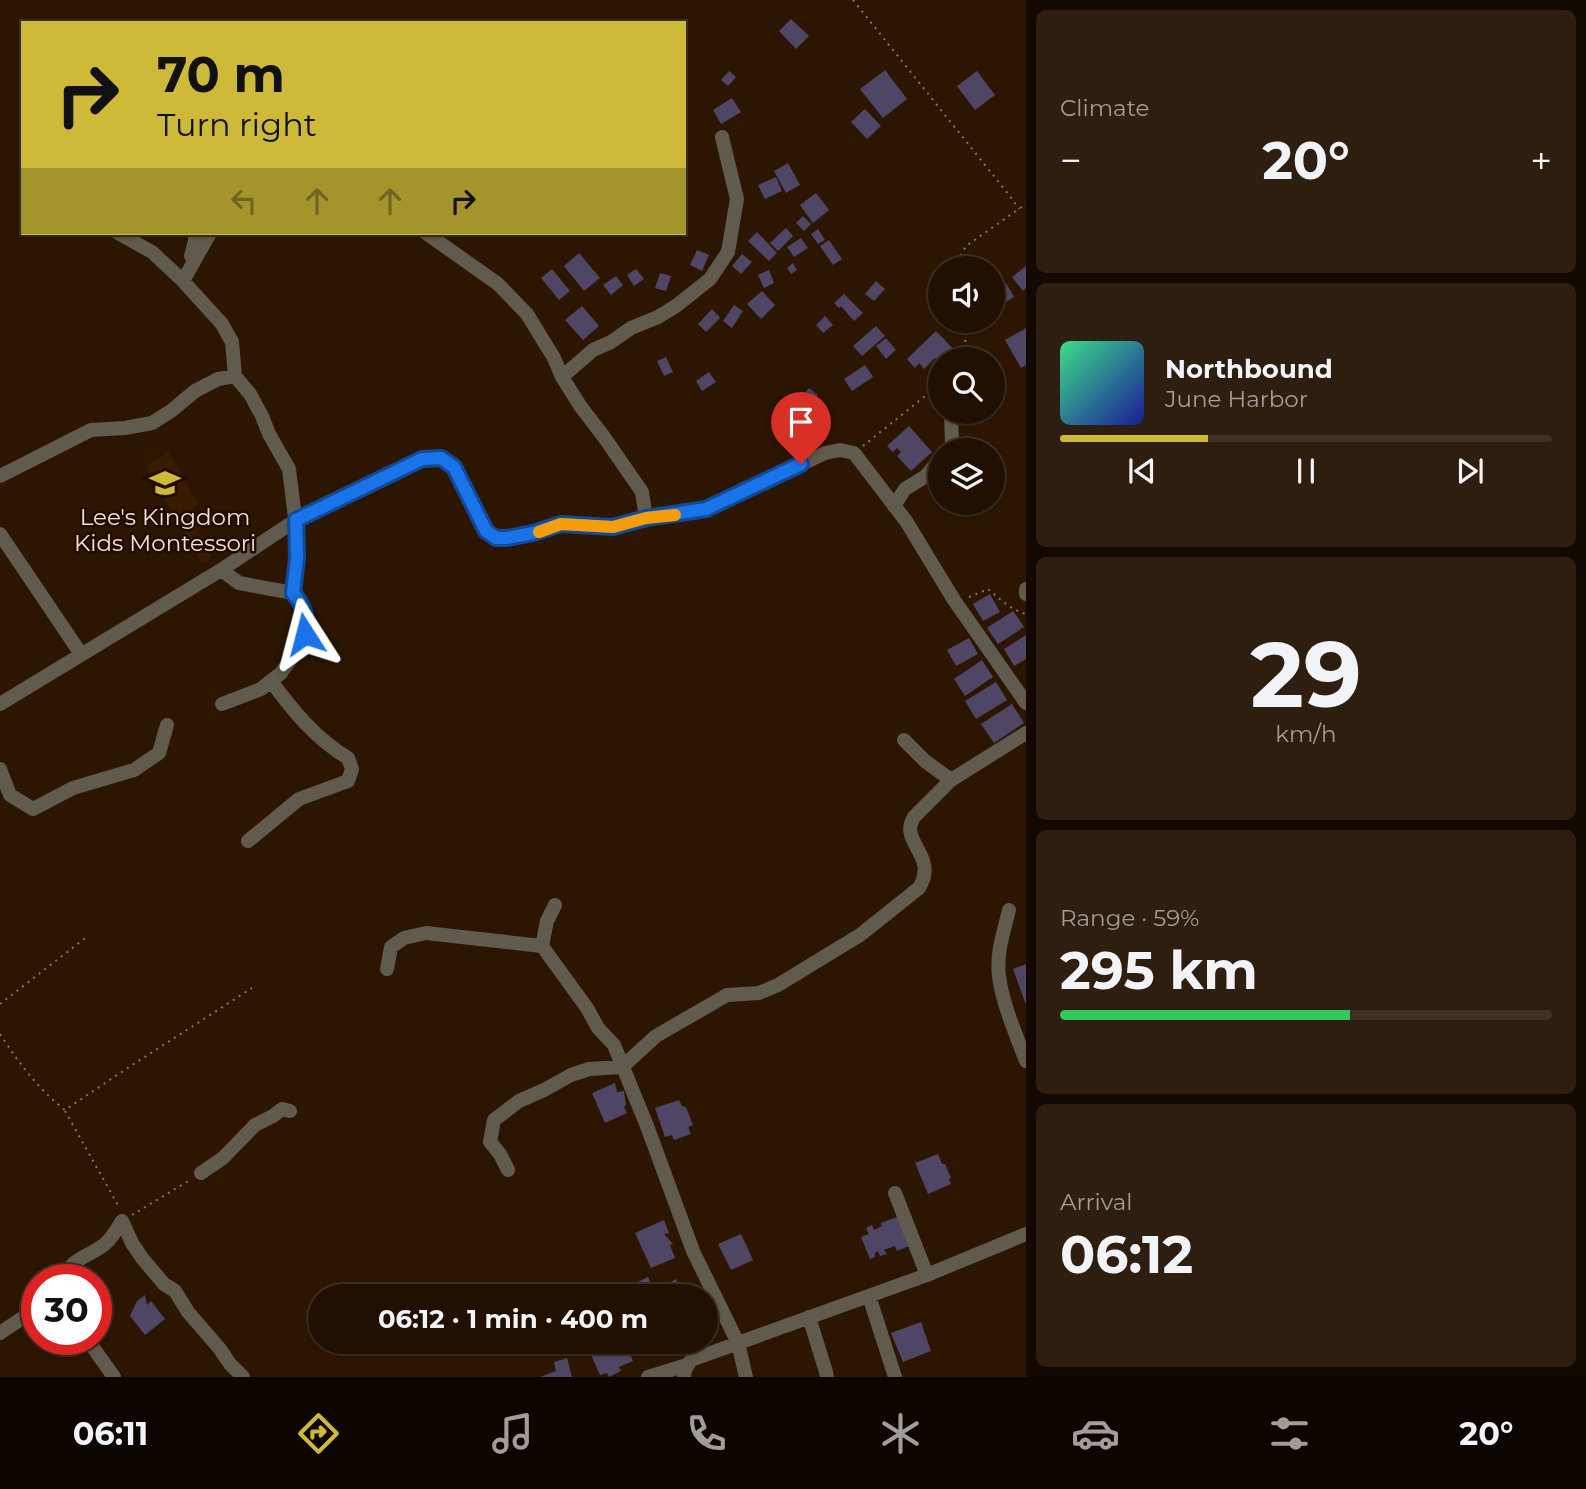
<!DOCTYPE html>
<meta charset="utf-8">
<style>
body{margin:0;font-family:Montserrat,sans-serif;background:#2d1e10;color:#f1f3f6;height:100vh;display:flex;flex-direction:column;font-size:26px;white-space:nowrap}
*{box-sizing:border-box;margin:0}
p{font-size:23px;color:#a29d99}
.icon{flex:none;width:38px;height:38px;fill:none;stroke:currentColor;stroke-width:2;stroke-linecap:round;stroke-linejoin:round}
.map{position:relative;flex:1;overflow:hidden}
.side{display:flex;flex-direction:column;gap:10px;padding:10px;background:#120901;width:560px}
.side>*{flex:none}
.banner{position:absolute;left:21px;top:21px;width:665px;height:214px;border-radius:0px;box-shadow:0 2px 5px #0004,0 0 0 2px #3e3023;background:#ceb938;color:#111;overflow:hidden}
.tools{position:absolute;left:928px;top:256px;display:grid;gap:14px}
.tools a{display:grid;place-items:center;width:77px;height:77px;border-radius:50%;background:#211001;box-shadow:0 2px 5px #0004,0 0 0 2px #3e3023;font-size:35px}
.speed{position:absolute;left:21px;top:1264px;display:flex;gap:14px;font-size:35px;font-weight:700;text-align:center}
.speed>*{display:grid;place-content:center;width:91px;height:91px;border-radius:50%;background:#211001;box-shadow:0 2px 5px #0004,0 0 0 2px #3e3023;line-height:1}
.speed .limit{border:10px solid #d22;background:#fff;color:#111}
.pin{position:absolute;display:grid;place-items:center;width:60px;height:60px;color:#fff;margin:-72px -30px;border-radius:50% 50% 50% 0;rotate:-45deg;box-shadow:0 0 7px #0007}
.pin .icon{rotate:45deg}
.me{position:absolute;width:77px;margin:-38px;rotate:351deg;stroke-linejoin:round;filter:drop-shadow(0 0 5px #0008)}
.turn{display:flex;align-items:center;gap:24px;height:147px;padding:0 21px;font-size:32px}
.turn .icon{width:91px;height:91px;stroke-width:2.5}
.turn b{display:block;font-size:49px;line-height:60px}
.lanes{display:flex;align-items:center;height:66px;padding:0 21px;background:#0003;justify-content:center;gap:35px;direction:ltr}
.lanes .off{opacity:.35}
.big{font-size:52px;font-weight:700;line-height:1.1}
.side .widget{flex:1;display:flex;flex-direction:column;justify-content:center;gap:10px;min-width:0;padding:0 24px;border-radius:10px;background:#2d1e10}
.side .dial{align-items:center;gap:0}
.dial b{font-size:91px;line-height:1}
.song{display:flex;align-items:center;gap:21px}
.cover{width:84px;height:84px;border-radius:10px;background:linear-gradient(135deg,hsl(150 70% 55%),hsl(240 70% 35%))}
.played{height:7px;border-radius:4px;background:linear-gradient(90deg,#ceb938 30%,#3e3023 30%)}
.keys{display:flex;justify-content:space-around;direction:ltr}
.heat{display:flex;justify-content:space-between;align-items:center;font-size:38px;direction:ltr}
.charge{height:10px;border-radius:5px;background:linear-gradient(90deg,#34c759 59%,#3e3023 0)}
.trip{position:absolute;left:308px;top:1284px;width:410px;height:70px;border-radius:35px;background:#211001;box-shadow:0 2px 5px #0004,0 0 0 2px #3e3023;font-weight:700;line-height:70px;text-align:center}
.dock{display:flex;height:112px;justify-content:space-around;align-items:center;background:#0d0600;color:#a29d99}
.dock .icon{width:49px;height:49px}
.dock .current{color:#ceb938}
.dock b{font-size:32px;color:#f1f3f6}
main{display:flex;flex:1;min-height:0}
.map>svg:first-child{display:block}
.built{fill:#381c00}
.building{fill:#4f4665}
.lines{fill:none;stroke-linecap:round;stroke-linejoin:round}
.path{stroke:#877462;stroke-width:2;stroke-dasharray:2 5;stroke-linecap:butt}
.minor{stroke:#605b4e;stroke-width:14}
.route-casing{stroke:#114b97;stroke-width:18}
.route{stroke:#1a73e8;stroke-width:12}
.slow{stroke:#f59e0b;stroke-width:12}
.labels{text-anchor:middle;stroke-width:5;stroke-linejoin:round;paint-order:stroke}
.poi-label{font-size:23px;fill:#f1e1d4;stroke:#220c00}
</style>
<main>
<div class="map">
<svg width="1026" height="1377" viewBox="0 0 1026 1377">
<rect width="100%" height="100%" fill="#2c1601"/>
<path class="built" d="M168,451L198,503L190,512L212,557L202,564L146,466Z"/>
<path class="building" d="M791,19L809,36L796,49L779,31Z
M885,70L907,99L883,118L860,89Z
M729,71L736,77L728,86L721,80Z
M977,71L995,95L975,110L957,86Z
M732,98L741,112L721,124L713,110Z
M865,109L881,126L867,139L851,122Z
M788,163L800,185L786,193L774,171Z
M776,177L782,191L765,199L758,185Z
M816,193L829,210L813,223L800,205Z
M803,216L811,224L804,231L796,223Z
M786,228L793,236L778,251L770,243Z
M818,229L825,240L818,244L811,234Z
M757,232L777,253L769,261L748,241Z
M801,238L808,248L794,257L787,247Z
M829,240L842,259L833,265L820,246Z
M697,250L709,255L702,271L690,265Z
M579,253L600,278L584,291L564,266Z
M742,254L752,262L741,274L732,266Z
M793,263L797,270L791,274L787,268Z
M1026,266V288L1023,291L1012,277Z
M552,269L570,291L559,300L541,278Z
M636,269L644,279L634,286L627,275Z
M769,270L774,283L764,288L758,275Z
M660,273L671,276L666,291L655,288Z
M616,276L623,285L611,295L603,285Z
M876,281L885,289L874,301L865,294Z
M1006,283L1014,297L1001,305L993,291Z
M762,291L775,305L761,319L747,304Z
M844,294L863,313L854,321L841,306L839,308L834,303Z
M734,305L743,311L732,328L723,321Z
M582,306L599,326L583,340L565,320Z
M712,309L720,318L706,332L698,324Z
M825,316L833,325L823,333L816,325Z
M876,326L885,336L862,356L853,346Z
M1026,328V365L1021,368L1005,340Z
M936,331L956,352L948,359H944L942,356L937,360L935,358L924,369L919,363L915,368L907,359Z
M886,338L896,350L886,359L876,346Z
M666,357L673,372L664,376L657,361Z
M865,365L873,377L852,391L844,379Z
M709,372L716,382L702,391L696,381Z
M809,388L818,395L798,419L789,412Z
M909,426L932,452L911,471L897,456L901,452L897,448L893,452L887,446Z
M990,594L1000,612L983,621L973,604Z
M1013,611L1024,627L998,644L987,628Z
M1026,635V659L1014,666L1004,649Z
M969,638L978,654L956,666L947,650Z
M982,660L993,677L965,696L954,679Z
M996,682L1007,700L976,719L965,701Z
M1012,704L1024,723L994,743L981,724Z
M1026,964V1005L1013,969Z
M615,1083L617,1092L624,1091L626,1105L624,1107L627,1113L605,1123L592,1093Z
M679,1100L682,1106L686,1107L693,1125L688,1127L691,1134L674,1140L672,1135L665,1137L655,1108Z
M938,1154L942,1164H945L951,1178L949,1179L951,1184L928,1194L915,1163Z
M902,1215L914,1244L897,1251L895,1246L884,1250L887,1254L880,1256L878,1251L875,1253V1257L870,1259L861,1237L869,1234L866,1228L872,1225L874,1230L882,1226L881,1223Z
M664,1220L669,1233L664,1234L673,1244L670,1245L675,1258L651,1268L635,1233Z
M741,1234L753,1260L731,1270L718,1244Z
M648,1277L657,1297H617L615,1293Z
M676,1279L685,1294L681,1297H662L658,1289Z
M145,1295L147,1305L151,1301L165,1319L145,1335L130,1316L137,1301Z
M921,1322L931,1351L903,1362L891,1333Z
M610,1342H625L633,1361L619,1367L621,1371L609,1377L607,1373L600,1375L591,1355L597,1350L598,1353L603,1352L600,1346Z
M635,1342H658L650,1347L646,1344L638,1347Z
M567,1358L572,1377H540L556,1371L554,1362Z"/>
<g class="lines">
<path class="path" d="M853,0L1009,195L1019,209
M954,268L966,246L1026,204
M959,320C966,330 968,349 961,359
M863,446L940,384
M969,597L988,589C1000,599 1011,610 1026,614
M0,1004L88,936
M0,1034C19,1063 37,1088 65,1110L123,1071L252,988
M65,1111L119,1207
M132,1215L190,1180"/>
<path class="minor" d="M118,233L152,252L183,281L222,324L232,342L235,376
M426,233L498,284L527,314L554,358L562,377L581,407L604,437L642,492L646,518
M191,256L195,241V233
M183,281L210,233
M562,377L593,350L611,342L631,328L658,317L676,306L710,279L728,252L737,199L722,137
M948,450L952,444L951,411
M0,476L91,430L125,428L152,423L171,411L195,391L218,379L235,376L250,394L262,416L269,434L289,469L297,534V558L293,593
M894,506L905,489L926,476L940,459
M0,534L81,654
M221,570L239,583L293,593L302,604L307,619L305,634L297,650L281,673L261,689L222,704
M1026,589V594
M0,704L221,570L296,520L422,459L441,458L454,467L486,531L496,538H507L533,533L561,524L613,527L646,518L682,514L706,509L825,453L840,450L854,453L906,521L954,600L1026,703
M904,740L925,761L951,780
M0,769L10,795L33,809L73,788L134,770L159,753L167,725
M248,841L299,799L348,781L352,769L348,758C316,739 293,711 271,681
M555,905L547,921L542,946L587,1008L598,1028L614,1045L647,1126L693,1251L738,1343L746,1377
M1009,910C1004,931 996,953 999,976C1002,1002 1016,1035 1026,1061
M387,969L391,947L404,938L426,933L542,946
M508,1170L500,1154L490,1142L494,1120L519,1101L544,1090L571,1075L589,1069L622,1067L656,1036L727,995L759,993L778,985L860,935L919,888C939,855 898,842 914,817L951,780L1026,733
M201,1173L223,1158L255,1125L273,1116L282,1109L290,1111
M122,1221L132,1243L142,1258L164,1284L175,1291L188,1312L220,1349L230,1364L243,1377
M927,1275L1026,1234
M62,1279C73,1257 87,1258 105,1244C112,1238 117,1229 122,1221
M869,1296L895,1377
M809,1317L826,1372L827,1377
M0,1333L30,1313L37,1306
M87,1339L114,1377
M648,1377L687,1365
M684,1377L685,1370L691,1360L927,1275L895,1193"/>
</g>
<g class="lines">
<g class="route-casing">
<path id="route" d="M305,634C307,615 305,607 293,593L297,558L296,520L422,459L441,458L454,467L486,531L496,538H507L533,533L561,524L613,527L646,518L706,509L801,464"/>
</g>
<use href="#route" class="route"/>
<path class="slow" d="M539,532L561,524L613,527L646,518L675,515"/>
</g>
<defs>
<g id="school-bare" transform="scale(2.415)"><path d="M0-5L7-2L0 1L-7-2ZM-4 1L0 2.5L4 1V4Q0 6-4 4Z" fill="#ceb938" stroke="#220c00" stroke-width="2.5" paint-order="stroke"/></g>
</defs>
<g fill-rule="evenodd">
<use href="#school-bare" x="165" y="483"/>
</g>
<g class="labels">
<g class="poi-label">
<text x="165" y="525">Lee's Kingdom<tspan x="165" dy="26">Kids Montessori</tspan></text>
</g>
</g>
</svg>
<div class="tools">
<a><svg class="icon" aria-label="sound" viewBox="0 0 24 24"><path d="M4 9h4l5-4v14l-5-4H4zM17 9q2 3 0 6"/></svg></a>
<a><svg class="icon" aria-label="search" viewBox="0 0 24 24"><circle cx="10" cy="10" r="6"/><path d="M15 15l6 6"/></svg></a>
<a><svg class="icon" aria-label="layers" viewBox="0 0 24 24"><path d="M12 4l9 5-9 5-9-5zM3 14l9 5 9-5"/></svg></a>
</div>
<div class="speed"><div class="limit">30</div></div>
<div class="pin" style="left:801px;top:464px;background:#d93025"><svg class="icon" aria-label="arrive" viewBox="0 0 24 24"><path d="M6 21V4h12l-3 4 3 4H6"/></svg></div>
<svg class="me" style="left:305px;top:634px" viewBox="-20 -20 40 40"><path d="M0-17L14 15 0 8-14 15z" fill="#1a73e8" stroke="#fff" stroke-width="4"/></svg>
<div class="trip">06:12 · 1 min · 400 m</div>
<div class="banner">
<div class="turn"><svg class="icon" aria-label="right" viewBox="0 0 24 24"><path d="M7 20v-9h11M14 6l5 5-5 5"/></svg><div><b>70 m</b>Turn right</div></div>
<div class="lanes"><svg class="icon off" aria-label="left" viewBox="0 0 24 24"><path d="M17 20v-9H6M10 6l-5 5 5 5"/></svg><svg class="icon off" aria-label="ahead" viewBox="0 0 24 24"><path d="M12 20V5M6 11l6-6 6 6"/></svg><svg class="icon off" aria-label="ahead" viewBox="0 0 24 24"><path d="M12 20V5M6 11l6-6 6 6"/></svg><svg class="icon" aria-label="right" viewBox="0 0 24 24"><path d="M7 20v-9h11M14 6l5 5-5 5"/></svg></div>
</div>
</div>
<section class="side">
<div class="widget"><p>Climate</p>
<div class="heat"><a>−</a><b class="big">20°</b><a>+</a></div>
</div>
<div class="widget">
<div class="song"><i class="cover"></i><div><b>Northbound</b><p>June Harbor</p></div></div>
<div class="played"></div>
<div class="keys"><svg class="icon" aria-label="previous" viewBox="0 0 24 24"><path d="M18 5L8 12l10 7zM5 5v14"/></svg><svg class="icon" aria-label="pause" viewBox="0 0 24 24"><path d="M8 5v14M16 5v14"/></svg><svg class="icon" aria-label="next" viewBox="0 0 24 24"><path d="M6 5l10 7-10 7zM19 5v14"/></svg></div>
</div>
<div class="widget dial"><b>29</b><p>km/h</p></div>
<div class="widget"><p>Range · 59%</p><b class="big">295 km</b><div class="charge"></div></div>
<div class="widget"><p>Arrival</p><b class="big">06:12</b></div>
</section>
</main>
<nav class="dock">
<b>06:11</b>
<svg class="icon current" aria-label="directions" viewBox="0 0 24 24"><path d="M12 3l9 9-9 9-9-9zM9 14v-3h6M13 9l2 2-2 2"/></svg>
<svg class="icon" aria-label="music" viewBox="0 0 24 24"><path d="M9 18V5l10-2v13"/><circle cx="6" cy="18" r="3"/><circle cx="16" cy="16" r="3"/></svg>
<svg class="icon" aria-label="phone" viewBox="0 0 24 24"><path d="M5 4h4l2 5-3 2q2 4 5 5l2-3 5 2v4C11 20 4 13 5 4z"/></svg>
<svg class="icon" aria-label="climate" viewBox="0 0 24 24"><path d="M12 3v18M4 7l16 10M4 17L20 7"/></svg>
<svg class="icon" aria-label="car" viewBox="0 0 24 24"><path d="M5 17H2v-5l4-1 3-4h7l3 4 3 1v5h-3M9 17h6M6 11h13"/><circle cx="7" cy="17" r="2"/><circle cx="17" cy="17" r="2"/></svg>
<svg class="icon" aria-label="filters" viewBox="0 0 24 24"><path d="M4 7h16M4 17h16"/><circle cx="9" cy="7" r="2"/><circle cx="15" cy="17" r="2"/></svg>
<b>20°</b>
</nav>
